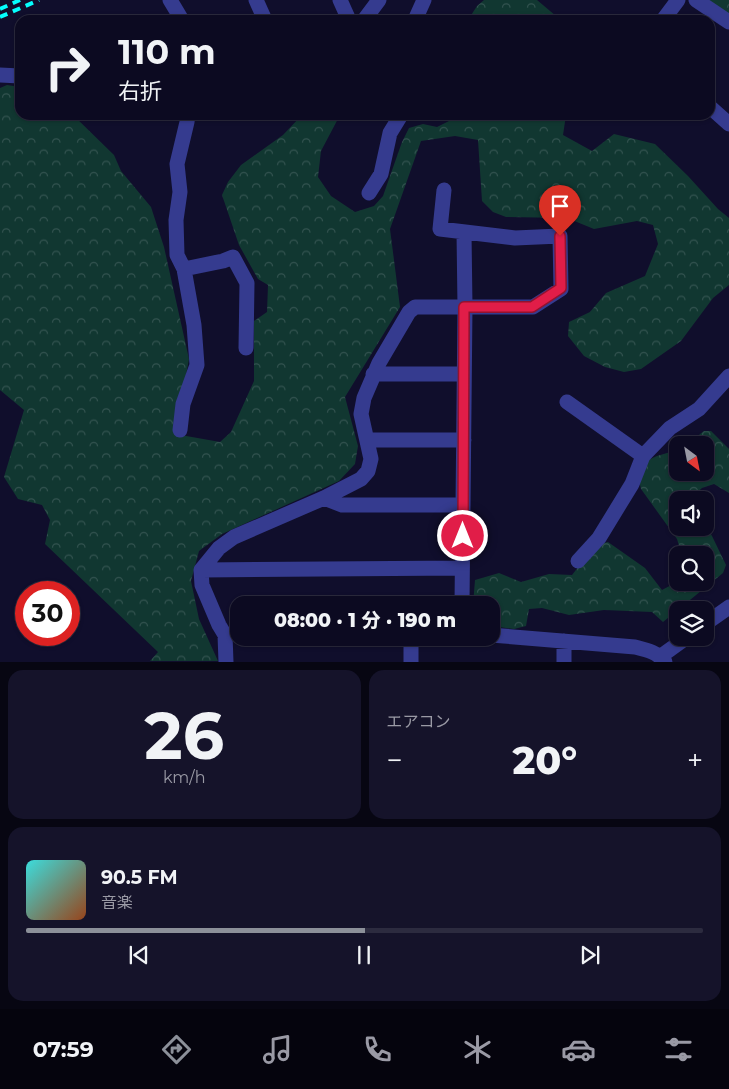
<!DOCTYPE html>
<html lang="ja">
<meta charset="utf-8">
<style>
body{margin:0;font-family:Montserrat,"Noto Sans JP",sans-serif;background:#15132a;color:#f1f3f6;height:100vh;display:flex;flex-direction:column;font-size:19px;white-space:nowrap}
*{box-sizing:border-box;margin:0}
p{font-size:16px;color:#9a9aa5}
.icon{flex:none;width:28px;height:28px;fill:none;stroke:currentColor;stroke-width:2;stroke-linecap:round;stroke-linejoin:round}
.map{position:relative;height:662px;overflow:hidden}
.sheet{display:flex;flex-direction:column;gap:8px;padding:8px;background:#070612;flex:1}
.sheet>*{flex:none}
.guide{position:absolute;left:15px;top:15px;width:700px;height:105px;border-radius:15px;box-shadow:0 1px 4px #0004,0 0 0 1px #2c2b3f;background:#0c0a21;color:#f1f3f6;overflow:hidden}
.needle{width:32px;rotate:148deg}
.controls{position:absolute;left:669px;top:436px;display:grid;gap:10px}
.controls a{display:grid;place-items:center;width:45px;height:45px;border-radius:10px;background:#0c0a21;box-shadow:0 1px 4px #0004,0 0 0 1px #2c2b3f;font-size:25px}
.speed{position:absolute;left:15px;top:581px;display:flex;gap:10px;font-size:25px;font-weight:700;text-align:center}
.speed>*{display:grid;place-content:center;width:65px;height:65px;border-radius:50%;background:#0c0a21;box-shadow:0 1px 4px #0004,0 0 0 1px #2c2b3f;line-height:1}
.speed .limit{border:8px solid #d22;background:#fff;color:#111}
.pin{position:absolute;display:grid;place-items:center;width:42px;height:42px;color:#fff;margin:-51px -21px;border-radius:50% 50% 50% 0;rotate:-45deg;box-shadow:0 0 5px #0007}
.pin .icon{rotate:45deg}
.me{position:absolute;width:55px;margin:-28px;rotate:0deg;stroke-linejoin:round;filter:drop-shadow(0 0 4px #0008)}
.turn{display:flex;align-items:center;gap:18px;height:105px;padding:0 20px;font-size:22px}
.turn .icon{width:65px;height:65px;stroke-width:2.5}
.turn b{display:block;font-size:35px;line-height:42px}
.big{font-size:38px;font-weight:800;line-height:1.1}
.sheet .widget{flex:1;display:flex;flex-direction:column;justify-content:center;gap:8px;min-width:0;padding:0 18px;border-radius:15px;background:#15132a}
.sheet .dial{align-items:center;gap:0}
.dial b{font-size:65px;line-height:1}
.song{display:flex;align-items:center;gap:15px}
.cover{width:60px;height:60px;border-radius:8px;background:linear-gradient(135deg,hsl(180 70% 55%),hsl(20 70% 35%))}
.played{height:5px;border-radius:2px;background:linear-gradient(90deg,#8c9099 50%,#2c2b3f 50%)}
.keys{display:flex;justify-content:space-around;direction:ltr}
.heat{display:flex;justify-content:space-between;align-items:center;font-size:28px;direction:ltr}
.sheet .tiles{flex:1;display:grid;gap:8px;grid-template-columns:1fr 1fr}
.widget:last-child{grid-column:span 2}
.trip{position:absolute;left:230px;top:596px;width:270px;height:50px;border-radius:15px;background:#0c0a21;box-shadow:0 1px 4px #0004,0 0 0 1px #2c2b3f;font-weight:800;line-height:50px;text-align:center}
.tabs{display:flex;height:80px;justify-content:space-around;align-items:center;background:#05040d;color:#9a9aa5}
.tabs .icon{width:35px;height:35px}
.tabs .selected{color:#8c9099}
.tabs b{font-size:22px;color:#f1f3f6}
.map>svg:first-child{display:block}
.forest{fill:url(#forest-crowns)}
.lines{fill:none;stroke-linecap:round;stroke-linejoin:round}
.minor{stroke:#353b8f;stroke-width:15}
.rail{stroke:#05fffe;stroke-width:4;stroke-dasharray:8 6;stroke-linecap:butt}
.route-casing{stroke:#92132f;stroke-width:12}
.route{stroke:#e11d48;stroke-width:9}
</style>
<div class="map">
<svg width="729" height="662" viewBox="0 0 729 662">
<defs>
<pattern id="forest-crowns" width="20" height="18" patternUnits="userSpaceOnUse" patternTransform="scale(1.25)"><rect width="20" height="18" fill="#113731"/><path d="M2 6a3 3 0 1 1 6 0M12 15a3 3 0 1 1 6 0" fill="none" stroke="#335350"/></pattern>
</defs>
<rect width="100%" height="100%" fill="#100e2c"/>
<path class="forest" d="M484,0H537L556,16L557,20H468L477,6Z
M701,0H729V14Z
M7,85L20,87V115H73L114,155L121,171L151,207L164,247L189,359L175,434L220,442L231,432L254,381V321L267,312L268,285L258,279L239,245L222,195L228,182L241,165L283,135L302,115H340L321,151L318,177L331,196L355,212L374,206L383,196L402,142L409,128L423,124L437,127L451,120L453,115H566L563,135L592,151L614,134L655,144L688,176L718,209L729,218V285L713,298L681,341L641,369L624,372L605,367L584,356L568,336L569,322L590,312L606,293L645,276L658,244L653,225L637,221L594,229L567,218L506,217L493,212L482,201L478,140L455,136L421,141L390,229L400,307L345,397L358,446L355,464L339,481L222,534L199,551L191,581L199,619L218,661H150L158,652L45,544L50,520L42,505L18,499L4,477L24,410L0,390V88Z
M704,431H711L729,449V493L714,484L702,488L693,496V500H678V528H705V524L712,536L726,565L723,573L663,622L652,612L604,610L569,615L542,608L529,609L526,626L514,629L491,626V605H473L475,580L499,573L521,582L549,574L572,575C582,563 592,545 608,542L645,568L662,590L677,582H705V555H682L677,539L641,489L639,480L644,462L657,456L677,450L678,472H705V445H686Z"/>
<g class="lines">
<path class="minor" d="M170,0L182,20
M256,0L265,20
M340,0L349,20
M696,0L729,22
M364,20L379,0
M415,20L424,0
M663,20L678,0
M0,75L20,76
M710,107L729,124
M369,193L381,174L390,133L401,115
M184,269L223,261L233,257L247,283L246,348
M373,374H464
M567,402L643,456
M180,430L183,404L197,365L194,325L184,269L177,255L176,220L180,192L177,164L187,122L188,115
M367,440H464
M324,498L342,505H463
M578,561L599,538L632,484L643,456L670,428L699,409L729,376
M201,570L219,548L234,537L324,498L361,479L368,471L371,459L361,414L364,398L379,363L409,312L415,307H533L561,289L560,236L515,238L440,229L444,190
M462,605L465,307L464,232
M705,624L729,607
M491,635L635,647C647,650 657,652 665,662
M411,638V662
M564,641V662
M661,656L686,638
M226,662L225,635L219,625L202,585L201,570L462,568"/>
<path class="rail" d="M0,9L20,0
M0,17L39,0"/>
</g>
<g class="lines">
<g class="route-casing">
<path id="route" d="M463,536L464,307H532L561,288L560,236"/>
</g>
<use href="#route" class="route"/>
</g>
</svg>
<div class="controls">
<a><svg class="needle" viewBox="-14 -14 28 28"><path d="M0-13l5 13h-10z" fill="#e53935"/><path d="M0 13l5-13h-10z" fill="#9a9aa5"/></svg></a>
<a><svg class="icon" aria-label="sound" viewBox="0 0 24 24"><path d="M4 9h4l5-4v14l-5-4H4zM17 9q2 3 0 6"/></svg></a>
<a><svg class="icon" aria-label="search" viewBox="0 0 24 24"><circle cx="10" cy="10" r="6"/><path d="M15 15l6 6"/></svg></a>
<a><svg class="icon" aria-label="layers" viewBox="0 0 24 24"><path d="M12 4l9 5-9 5-9-5zM3 14l9 5 9-5"/></svg></a>
</div>
<div class="speed"><div class="limit">30</div></div>
<div class="pin" style="left:560px;top:236px;background:#d93025"><svg class="icon" aria-label="arrive" viewBox="0 0 24 24"><path d="M6 21V4h12l-3 4 3 4H6"/></svg></div>
<svg class="me" style="left:463px;top:536px" viewBox="-20 -20 40 40"><circle r="17" fill="#e11d48" stroke="#fff" stroke-width="3"/><path d="M0-11L8 9 0 5-8 9z" fill="#fff"/></svg>
<div class="trip">08:00 · 1 分 · 190 m</div>
<div class="guide">
<div class="turn"><svg class="icon" aria-label="right" viewBox="0 0 24 24"><path d="M7 20v-9h11M14 6l5 5-5 5"/></svg><div><b>110 m</b>右折</div></div>
</div>
</div>
<section class="sheet">
<div class="tiles">
<div class="widget dial"><b>26</b><p>km/h</p></div>
<div class="widget"><p>エアコン</p>
<div class="heat"><a>−</a><b class="big">20°</b><a>+</a></div>
</div>
<div class="widget">
<div class="song"><i class="cover"></i><div><b>90.5 FM</b><p>音楽</p></div></div>
<div class="played"></div>
<div class="keys"><svg class="icon" aria-label="previous" viewBox="0 0 24 24"><path d="M18 5L8 12l10 7zM5 5v14"/></svg><svg class="icon" aria-label="pause" viewBox="0 0 24 24"><path d="M8 5v14M16 5v14"/></svg><svg class="icon" aria-label="next" viewBox="0 0 24 24"><path d="M6 5l10 7-10 7zM19 5v14"/></svg></div>
</div>
</div>
</section>
<nav class="tabs">
<b>07:59</b>
<svg class="icon selected" aria-label="directions" viewBox="0 0 24 24"><path d="M12 3l9 9-9 9-9-9zM9 14v-3h6M13 9l2 2-2 2"/></svg>
<svg class="icon" aria-label="music" viewBox="0 0 24 24"><path d="M9 18V5l10-2v13"/><circle cx="6" cy="18" r="3"/><circle cx="16" cy="16" r="3"/></svg>
<svg class="icon" aria-label="phone" viewBox="0 0 24 24"><path d="M5 4h4l2 5-3 2q2 4 5 5l2-3 5 2v4C11 20 4 13 5 4z"/></svg>
<svg class="icon" aria-label="climate" viewBox="0 0 24 24"><path d="M12 3v18M4 7l16 10M4 17L20 7"/></svg>
<svg class="icon" aria-label="car" viewBox="0 0 24 24"><path d="M5 17H2v-5l4-1 3-4h7l3 4 3 1v5h-3M9 17h6M6 11h13"/><circle cx="7" cy="17" r="2"/><circle cx="17" cy="17" r="2"/></svg>
<svg class="icon" aria-label="filters" viewBox="0 0 24 24"><path d="M4 7h16M4 17h16"/><circle cx="9" cy="7" r="2"/><circle cx="15" cy="17" r="2"/></svg>
</nav>
